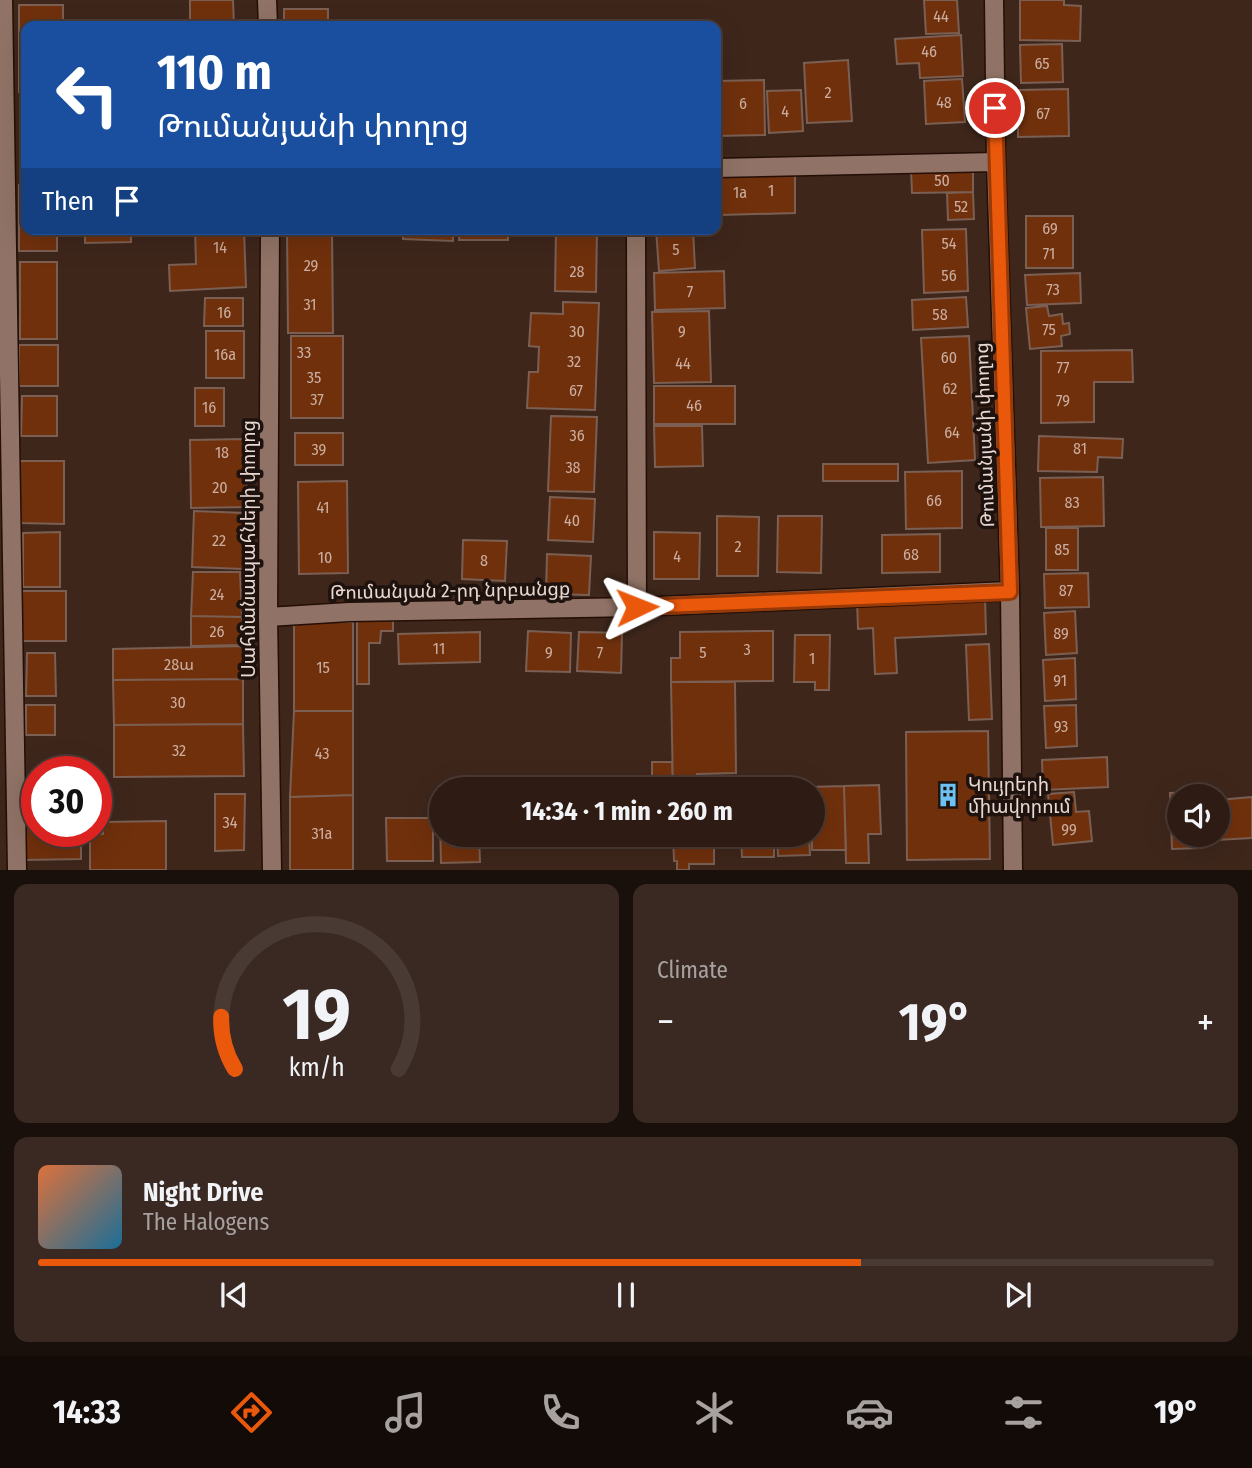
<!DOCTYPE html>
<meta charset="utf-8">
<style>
body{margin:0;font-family:"Fira Sans Condensed","Noto Sans Armenian",sans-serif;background:#3a2922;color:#f1f3f6;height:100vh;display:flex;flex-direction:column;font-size:26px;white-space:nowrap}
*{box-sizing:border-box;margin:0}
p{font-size:23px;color:#a7a1a0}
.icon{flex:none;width:38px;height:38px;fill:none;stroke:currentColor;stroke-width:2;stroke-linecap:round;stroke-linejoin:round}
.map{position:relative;height:870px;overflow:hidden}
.panel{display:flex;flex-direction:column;gap:14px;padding:14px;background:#190f0b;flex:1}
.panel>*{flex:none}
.hud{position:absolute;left:21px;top:21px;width:700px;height:214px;border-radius:14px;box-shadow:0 7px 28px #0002,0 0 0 2px #493a34;background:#1a4fa0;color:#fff;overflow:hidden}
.tools{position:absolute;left:1167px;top:784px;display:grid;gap:14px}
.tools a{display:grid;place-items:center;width:63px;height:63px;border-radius:50%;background:#2e1c14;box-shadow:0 7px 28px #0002,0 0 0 2px #493a34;font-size:35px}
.speed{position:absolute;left:21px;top:756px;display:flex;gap:14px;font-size:35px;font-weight:700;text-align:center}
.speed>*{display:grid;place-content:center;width:91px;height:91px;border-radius:50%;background:#2e1c14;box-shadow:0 7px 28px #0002,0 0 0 2px #493a34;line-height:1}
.speed .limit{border:10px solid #d22;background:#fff;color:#111}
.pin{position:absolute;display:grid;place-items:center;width:60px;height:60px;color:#fff;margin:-30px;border:4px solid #fff;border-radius:50%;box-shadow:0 2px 7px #0007}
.me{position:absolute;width:77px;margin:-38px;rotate:88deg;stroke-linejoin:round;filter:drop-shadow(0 0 5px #0008)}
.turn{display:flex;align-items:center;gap:24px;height:147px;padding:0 21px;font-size:32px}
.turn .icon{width:91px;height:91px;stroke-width:2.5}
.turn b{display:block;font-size:49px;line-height:60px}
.then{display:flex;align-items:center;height:66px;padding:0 21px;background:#0003;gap:14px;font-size:26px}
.big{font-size:52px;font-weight:700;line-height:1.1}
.panel .card{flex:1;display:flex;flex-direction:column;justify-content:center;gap:10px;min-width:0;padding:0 24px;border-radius:14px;background:#3a2922}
.panel .dial{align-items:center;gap:0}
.dial svg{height:182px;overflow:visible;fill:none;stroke:#493a34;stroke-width:7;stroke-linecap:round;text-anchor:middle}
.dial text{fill:#f1f3f6;stroke:none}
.song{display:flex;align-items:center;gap:21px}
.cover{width:84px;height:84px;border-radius:10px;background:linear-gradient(135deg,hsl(20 70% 55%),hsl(200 70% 35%))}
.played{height:7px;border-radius:4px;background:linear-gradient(90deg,#ea580c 70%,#493a34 70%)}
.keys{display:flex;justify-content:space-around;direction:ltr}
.heat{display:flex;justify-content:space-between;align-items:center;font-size:38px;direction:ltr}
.panel .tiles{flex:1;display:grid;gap:14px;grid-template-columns:1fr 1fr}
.card:last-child{grid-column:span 2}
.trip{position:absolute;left:429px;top:777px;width:396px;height:70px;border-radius:35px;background:#2e1c14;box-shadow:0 7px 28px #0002,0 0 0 2px #493a34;font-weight:700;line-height:70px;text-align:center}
.dock{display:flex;height:112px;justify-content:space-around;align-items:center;background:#120b08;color:#a7a1a0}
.dock .icon{width:49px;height:49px}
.dock .on{color:#ea580c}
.dock b{font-size:32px;color:#f1f3f6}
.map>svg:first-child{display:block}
.building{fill:#70300c;stroke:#7b5f53;stroke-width:2}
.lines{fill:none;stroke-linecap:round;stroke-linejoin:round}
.street-casing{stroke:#240e05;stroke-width:21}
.street{stroke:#907366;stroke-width:18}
.route-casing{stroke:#983908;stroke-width:18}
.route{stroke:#ea580c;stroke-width:12}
.labels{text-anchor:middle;stroke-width:7;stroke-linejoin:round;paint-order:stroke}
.number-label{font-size:16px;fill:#cbaea0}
.street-label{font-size:19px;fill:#e9d8d1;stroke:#1d120d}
.poi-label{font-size:19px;fill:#e9d8d1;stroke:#1d120d;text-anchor:start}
</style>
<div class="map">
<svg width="1252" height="870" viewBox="0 0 1252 870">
<rect width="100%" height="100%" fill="#3e261b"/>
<path class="building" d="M190,0H233L234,26H190Z
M924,0H957L959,33L926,34Z
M1020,0H1064V5L1081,6L1080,41L1020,40Z
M19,5H63V26H26V92H19Z
M284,9H328V26H284Z
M961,35L963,76L920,78L919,63L897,64L895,39Z
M1062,44L1063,82L1021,83L1020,45Z
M848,60L852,121L807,123L804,63Z
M962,79L965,122L926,124L924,81Z
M764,80L765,135L716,136V81Z
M1068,89L1069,136L1018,137V90Z
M801,90L803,131L769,133L767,91Z
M22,128H26V175H22Z
M973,168V192L912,193L911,169Z
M795,169V213L721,215L720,170Z
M19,185H26V229H57V251H19Z
M973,192L974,219L948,220L947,193Z
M1026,216H1073V268H1026Z
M85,229H131V242L85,243Z
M195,229H244L246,287L170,291L169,265L196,264Z
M287,229H332L333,333H288Z
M403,229H453V241L403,239Z
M460,229H508V240H459Z
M556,229H597L596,292L555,291Z
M656,229H693L695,268L659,271Z
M966,229L968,291L924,293L922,230Z
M20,262H57V339H20Z
M724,271L725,308L655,310L654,273Z
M1080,273L1081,303L1027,305L1025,275Z
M966,297L968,327L913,330L912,300Z
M205,298H243V326H204Z
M563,302L599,303L595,410L527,408L529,372H538L539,347L529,346L531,313L563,314Z
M1047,306L1049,316L1062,314L1063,324L1069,323L1070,334L1061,336L1062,346L1030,349L1026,308Z
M709,311L711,382L654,383L652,312Z
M206,331H244V378H206Z
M291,336H343V418H291Z
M969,336L975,460L928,463L921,338Z
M19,345H58V386H19Z
M1132,350L1133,382H1094V422L1041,423V351Z
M654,386H735V424H654Z
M195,388H224V426H195Z
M22,396H57V436H21Z
M551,416L597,417L594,492L548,491Z
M654,426H702L703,466L655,467Z
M295,433H343V465H295Z
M1039,436L1123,439L1122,458L1098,457L1097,472L1038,471Z
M246,439L247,507L191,508L190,440Z
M19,461H64V524L19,523Z
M823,464H898V481H823Z
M962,471V528L906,529L905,472Z
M1103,477L1104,526L1041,527L1040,478Z
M347,481L348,573L299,574L298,482Z
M550,497L595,499L593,542L548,540Z
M194,511L245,513L243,569L192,567Z
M717,516L759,517L758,576H717Z
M778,516H822L821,573L777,572Z
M1046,528H1078V570H1046Z
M60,532V587H23V533Z
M654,532L700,533L699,579H654Z
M940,534V572L882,573V535Z
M463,540L507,541L505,581L462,579Z
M547,554L591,556L589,595L546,594Z
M193,572H240L242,617L191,616Z
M1088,573L1089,607L1045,608L1044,574Z
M22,591H66V641H22Z
M985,595L986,634L895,638L897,673L875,674L873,628L858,629L857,601Z
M1075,611L1077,653L1046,655L1044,613Z
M191,616L242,617L244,645L191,646Z
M357,617H393V631H381L380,643H369V684H357Z
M294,622H353V711H294Z
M528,631L571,633L570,672L526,671Z
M773,631V681L671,682V658H680V632Z
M480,632V662L399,664L398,634Z
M579,632L622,633L621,673L577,671Z
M795,635H830L829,690H815V682H794Z
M989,644L992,719L969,720L966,645Z
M245,646L243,679L113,680V649Z
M27,653H55L56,696H26Z
M1075,658L1076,699L1045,701L1043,660Z
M243,679V724L114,725L113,680Z
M671,682H735L736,773L697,774V789H673Z
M26,705H55V735H26Z
M1076,705L1077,746L1046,748L1044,706Z
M294,711H353V795L290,797Z
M243,724L244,776L114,777V725Z
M988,731L990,859L907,860L906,732Z
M1107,757L1108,787L1043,790L1042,760Z
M652,762H672L673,789H623L652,787Z
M740,783H773V789H740Z
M879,785L881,834H868L869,863H846L844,786Z
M808,786V789H776V787Z
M844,786L846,850H812V789L810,787Z
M1074,792L1076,812L1089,811L1092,841L1053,845L1048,794Z
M1199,792V796H1180V835H1200L1201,848L1172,849L1170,793Z
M215,794H245L244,850L215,851Z
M353,795V870H290V797Z
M1252,797V838L1217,840L1218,800Z
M24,817H37V831H81V859L24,860Z
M386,818H433V861H387Z
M440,820L441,835H479L480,862L441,863Z
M166,821V870H90V834H103V822Z
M522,835H576V847L522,848Z
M576,835H624V846L576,847Z
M624,835H673V846H624Z
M673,835H714V864H689V870H677V861H674Z
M741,835H774V857H742Z
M777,835H809L810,855L778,856Z"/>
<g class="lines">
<g class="street-casing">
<path id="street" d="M3,0L17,870
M267,0L268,26
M994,0L996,162L1010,591L1013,870
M716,168L996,162
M270,229L268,617L272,870
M636,229L637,607
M268,617L349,612L637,607L1010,591"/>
</g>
<use href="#street" class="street"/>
</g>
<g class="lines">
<g class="route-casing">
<path id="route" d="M637,607L1010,592L995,108"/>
</g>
<use href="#route" class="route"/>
</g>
<defs>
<g id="building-bare" transform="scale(1.89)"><path d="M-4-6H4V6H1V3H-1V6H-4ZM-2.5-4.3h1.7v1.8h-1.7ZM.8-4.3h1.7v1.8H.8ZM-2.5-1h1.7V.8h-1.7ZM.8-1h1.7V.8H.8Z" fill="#6dc2f3" stroke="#1d120d" stroke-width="2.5" paint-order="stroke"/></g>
</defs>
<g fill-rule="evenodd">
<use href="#building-bare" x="948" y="795"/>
</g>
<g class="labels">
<g class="number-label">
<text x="941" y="22">44</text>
<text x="929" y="57">46</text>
<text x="1042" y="69">65</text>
<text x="828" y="98">2</text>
<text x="944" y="108">48</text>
<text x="743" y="109">6</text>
<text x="785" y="117">4</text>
<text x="1043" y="119">67</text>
<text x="942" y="186">50</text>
<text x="771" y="196">1</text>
<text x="740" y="198">1a</text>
<text x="961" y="212">52</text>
<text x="1050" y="234">69</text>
<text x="949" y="249">54</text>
<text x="220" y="253">14</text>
<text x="676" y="255">5</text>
<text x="1049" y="259">71</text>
<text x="311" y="271">29</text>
<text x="577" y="277">28</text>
<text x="949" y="281">56</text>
<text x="1053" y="295">73</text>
<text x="690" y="297">7</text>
<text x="310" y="310">31</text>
<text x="224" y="318">16</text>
<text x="940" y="320">58</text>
<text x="1049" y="335">75</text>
<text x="577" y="337">30</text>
<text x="682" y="337">9</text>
<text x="304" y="358">33</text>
<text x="225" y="360">16a</text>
<text x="949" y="363">60</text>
<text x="574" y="367">32</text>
<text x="683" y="369">44</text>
<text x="1063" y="373">77</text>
<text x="314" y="383">35</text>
<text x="950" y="394">62</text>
<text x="576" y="396">67</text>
<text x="317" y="405">37</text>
<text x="1063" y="406">79</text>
<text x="694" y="411">46</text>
<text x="209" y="413">16</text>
<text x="952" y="438">64</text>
<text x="577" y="441">36</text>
<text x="1080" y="454">81</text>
<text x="319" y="455">39</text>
<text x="222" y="458">18</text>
<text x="573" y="473">38</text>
<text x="220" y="493">20</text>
<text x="934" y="506">66</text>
<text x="1072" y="508">83</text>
<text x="323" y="513">41</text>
<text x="572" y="526">40</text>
<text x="219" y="546">22</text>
<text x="738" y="552">2</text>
<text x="1062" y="555">85</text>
<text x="911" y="560">68</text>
<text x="677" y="562">4</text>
<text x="325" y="563">10</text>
<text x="484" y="566">8</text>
<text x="1066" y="596">87</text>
<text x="217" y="600">24</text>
<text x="217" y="637">26</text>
<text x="1061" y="639">89</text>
<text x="439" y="654">11</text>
<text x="747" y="655">3</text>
<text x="549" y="658">9</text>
<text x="600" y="658">7</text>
<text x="703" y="658">5</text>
<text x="812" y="664">1</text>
<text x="179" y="670">28ա</text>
<text x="323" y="673">15</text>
<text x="1060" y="686">91</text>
<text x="178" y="708">30</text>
<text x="1061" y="732">93</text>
<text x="179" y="756">32</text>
<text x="322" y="759">43</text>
<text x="230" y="828">34</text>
<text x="1069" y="835">99</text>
<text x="322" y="839">31a</text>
</g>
<g class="street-label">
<text transform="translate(984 435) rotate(-92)" y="7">Թումանյանի փողոց</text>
<text transform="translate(248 549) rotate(-90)" y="7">Սահմանապահների փողոց</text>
<text transform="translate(450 590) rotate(-1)" y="7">Թումանյան 2-րդ նրբանցք</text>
</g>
<g class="poi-label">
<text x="968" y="791">Կույրերի<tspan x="968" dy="22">միավորում</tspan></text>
</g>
</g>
</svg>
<div class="tools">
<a><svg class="icon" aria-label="sound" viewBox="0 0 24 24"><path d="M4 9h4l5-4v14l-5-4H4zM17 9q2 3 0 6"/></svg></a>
</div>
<div class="speed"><div class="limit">30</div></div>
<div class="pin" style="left:995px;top:108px;background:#d93025"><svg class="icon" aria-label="arrive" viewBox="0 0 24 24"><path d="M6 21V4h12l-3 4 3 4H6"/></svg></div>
<svg class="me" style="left:637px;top:607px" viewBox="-20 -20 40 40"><path d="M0-17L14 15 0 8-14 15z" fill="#ea580c" stroke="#fff" stroke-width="4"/></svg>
<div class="trip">14:34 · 1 min · 260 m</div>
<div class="hud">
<div class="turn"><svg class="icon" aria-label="left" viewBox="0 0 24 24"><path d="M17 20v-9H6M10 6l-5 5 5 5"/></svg><div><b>110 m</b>Թումանյանի փողոց</div></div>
<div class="then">Then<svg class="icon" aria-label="arrive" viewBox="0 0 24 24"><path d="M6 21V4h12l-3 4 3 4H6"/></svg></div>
</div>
</div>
<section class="panel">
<div class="tiles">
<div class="card dial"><svg viewBox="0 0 100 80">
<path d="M14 69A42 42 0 1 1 86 69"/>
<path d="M14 69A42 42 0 0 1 8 46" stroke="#ea580c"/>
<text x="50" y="56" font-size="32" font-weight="700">19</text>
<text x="50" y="72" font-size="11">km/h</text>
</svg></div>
<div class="card"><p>Climate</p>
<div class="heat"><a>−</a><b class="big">19°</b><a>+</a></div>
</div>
<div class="card">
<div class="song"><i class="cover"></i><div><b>Night Drive</b><p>The Halogens</p></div></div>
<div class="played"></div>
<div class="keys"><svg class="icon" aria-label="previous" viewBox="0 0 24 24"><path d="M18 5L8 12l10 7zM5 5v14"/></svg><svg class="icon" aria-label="pause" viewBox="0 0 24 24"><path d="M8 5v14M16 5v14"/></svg><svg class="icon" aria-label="next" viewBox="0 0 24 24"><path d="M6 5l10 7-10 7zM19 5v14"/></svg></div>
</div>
</div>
</section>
<nav class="dock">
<b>14:33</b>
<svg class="icon on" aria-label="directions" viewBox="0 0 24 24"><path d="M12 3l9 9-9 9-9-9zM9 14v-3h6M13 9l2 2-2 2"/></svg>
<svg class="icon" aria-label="music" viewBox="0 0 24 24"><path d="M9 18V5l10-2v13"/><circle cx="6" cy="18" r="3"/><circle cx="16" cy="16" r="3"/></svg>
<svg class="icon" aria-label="phone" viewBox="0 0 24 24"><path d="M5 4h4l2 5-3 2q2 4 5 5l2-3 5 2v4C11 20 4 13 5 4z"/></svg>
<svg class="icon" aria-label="climate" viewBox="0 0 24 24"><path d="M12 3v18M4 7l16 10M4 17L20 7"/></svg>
<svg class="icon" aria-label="car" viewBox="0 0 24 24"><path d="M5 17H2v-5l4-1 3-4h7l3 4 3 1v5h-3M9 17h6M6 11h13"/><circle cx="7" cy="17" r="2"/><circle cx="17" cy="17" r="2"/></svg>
<svg class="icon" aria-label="filters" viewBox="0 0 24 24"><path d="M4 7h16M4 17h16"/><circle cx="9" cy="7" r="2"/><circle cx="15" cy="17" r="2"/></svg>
<b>19°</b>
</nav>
